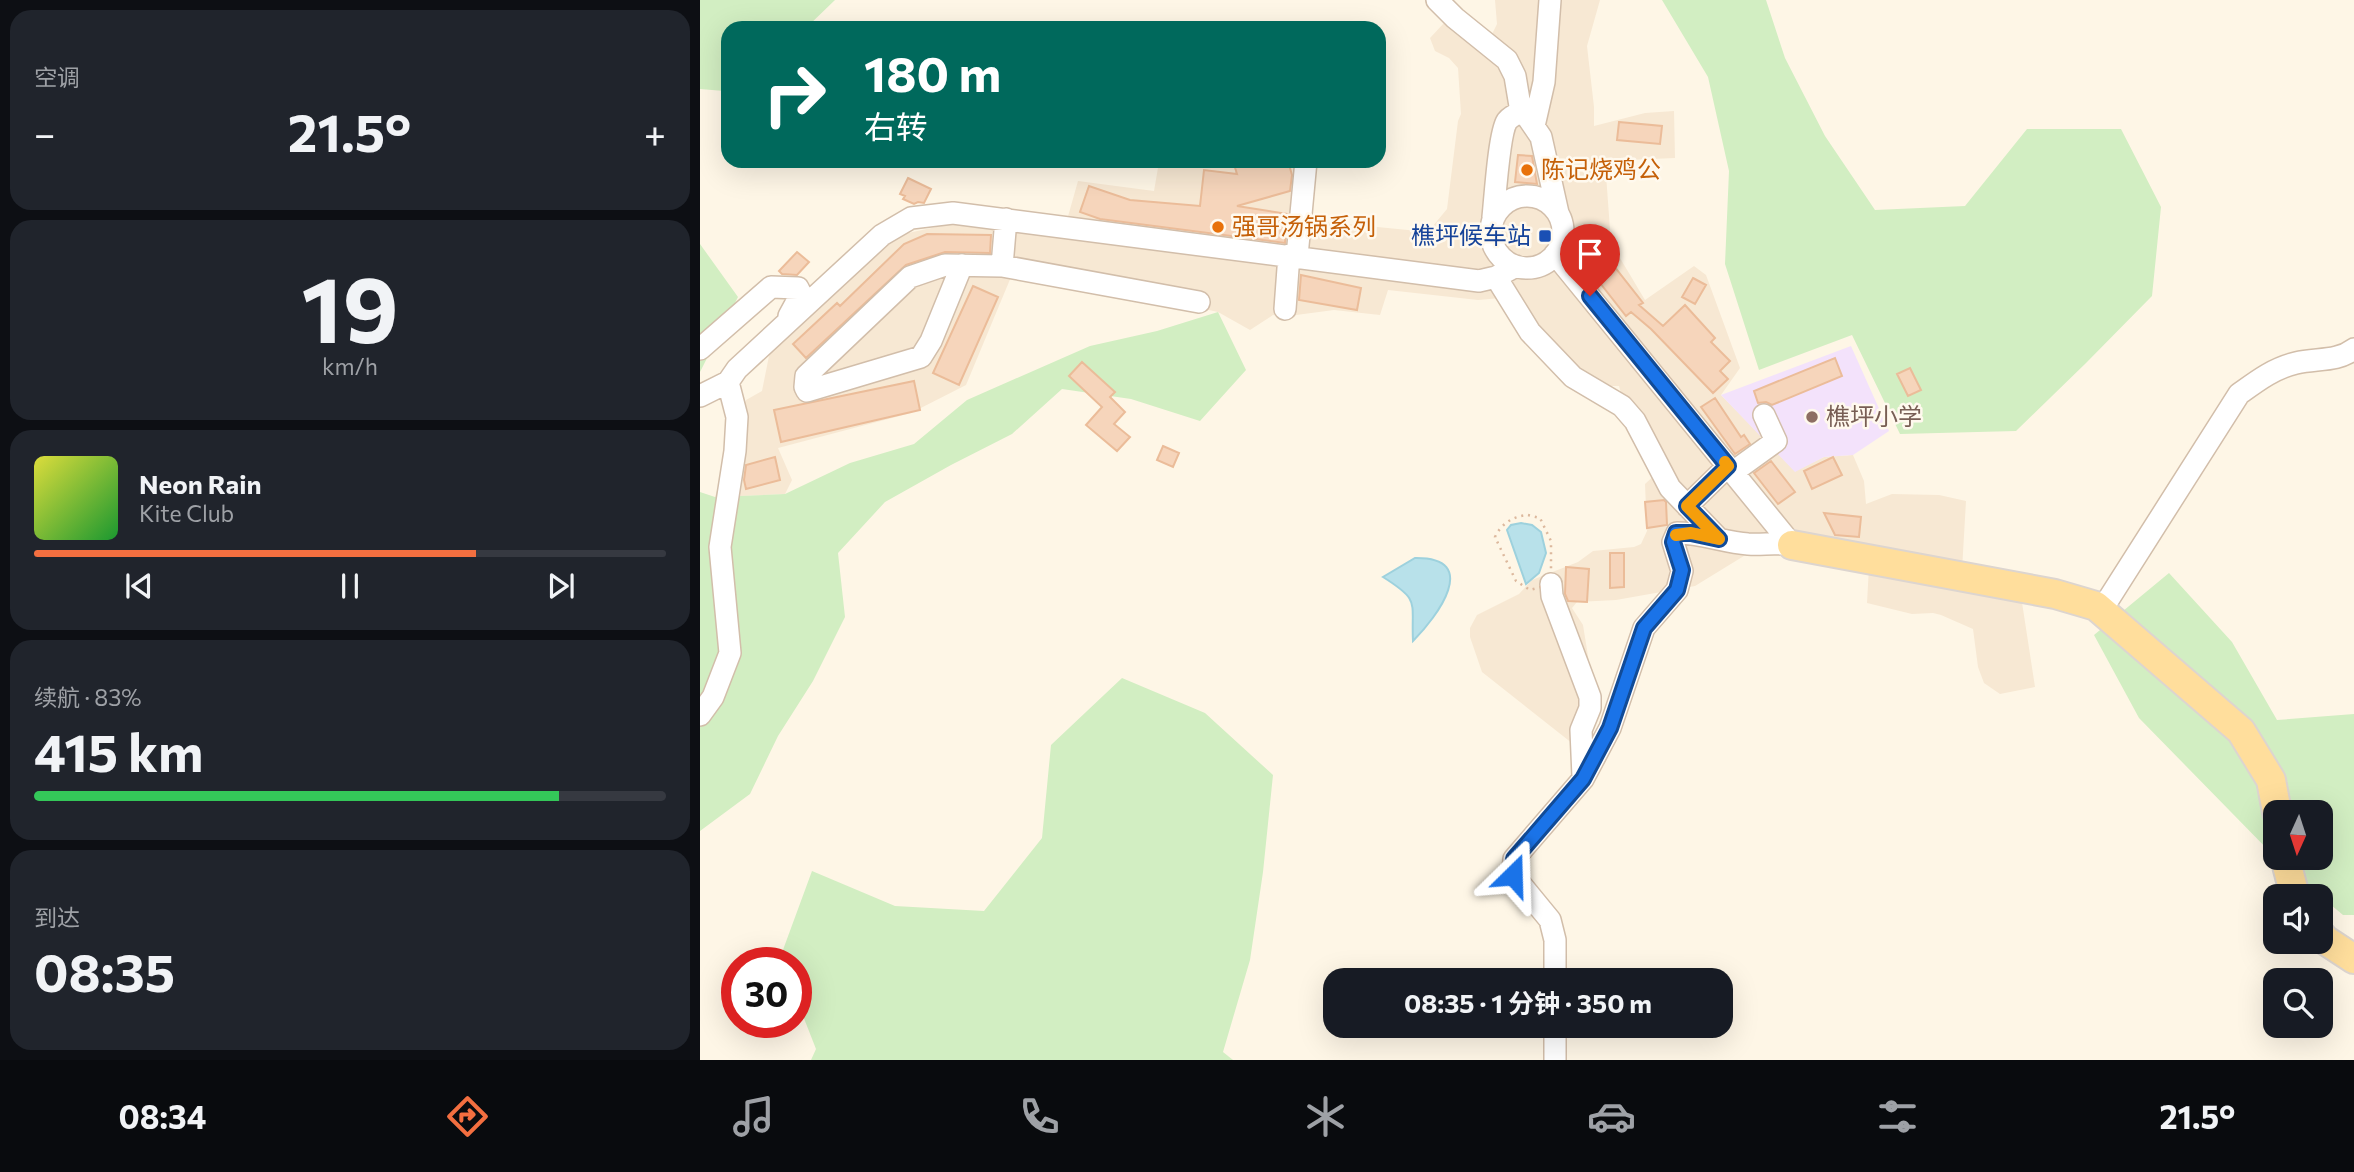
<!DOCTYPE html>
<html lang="zh">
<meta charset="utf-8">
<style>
body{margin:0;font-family:Commissioner,"Noto Sans SC",sans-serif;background:#20242c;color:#f1f3f6;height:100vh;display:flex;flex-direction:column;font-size:26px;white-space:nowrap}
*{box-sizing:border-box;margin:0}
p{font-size:23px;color:#9ea1a6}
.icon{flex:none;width:38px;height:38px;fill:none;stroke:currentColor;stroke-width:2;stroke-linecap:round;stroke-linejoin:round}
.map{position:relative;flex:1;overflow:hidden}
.drawer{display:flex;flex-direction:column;gap:10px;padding:10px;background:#0d0f14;width:700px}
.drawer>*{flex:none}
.hud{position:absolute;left:21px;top:21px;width:665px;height:147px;border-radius:21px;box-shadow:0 7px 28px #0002;background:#00695c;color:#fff;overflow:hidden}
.needle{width:46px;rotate:183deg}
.fabs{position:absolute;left:1563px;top:800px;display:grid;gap:14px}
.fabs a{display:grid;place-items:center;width:70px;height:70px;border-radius:14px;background:#171b24;box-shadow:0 7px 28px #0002;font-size:35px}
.speed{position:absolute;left:21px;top:947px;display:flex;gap:14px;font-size:35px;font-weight:700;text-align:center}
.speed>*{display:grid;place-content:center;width:91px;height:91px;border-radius:50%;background:#171b24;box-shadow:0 7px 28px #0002;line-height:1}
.speed .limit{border:10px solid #d22;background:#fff;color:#111}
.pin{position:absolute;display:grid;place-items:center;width:60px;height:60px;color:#fff;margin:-72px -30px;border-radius:50% 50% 50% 0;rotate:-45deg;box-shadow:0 0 7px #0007}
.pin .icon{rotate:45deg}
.me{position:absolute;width:77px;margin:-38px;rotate:22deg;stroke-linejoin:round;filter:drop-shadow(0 0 5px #0008)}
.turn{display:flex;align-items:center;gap:24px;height:147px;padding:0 28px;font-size:32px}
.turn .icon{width:91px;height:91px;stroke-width:2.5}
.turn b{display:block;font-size:49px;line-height:60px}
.big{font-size:52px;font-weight:700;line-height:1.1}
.drawer .card{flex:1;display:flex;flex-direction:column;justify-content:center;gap:10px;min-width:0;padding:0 24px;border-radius:21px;background:#20242c}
.drawer .dial{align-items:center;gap:0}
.dial b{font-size:91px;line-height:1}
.song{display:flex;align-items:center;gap:21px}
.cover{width:84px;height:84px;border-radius:10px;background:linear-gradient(135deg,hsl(60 70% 55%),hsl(130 70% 35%))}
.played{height:7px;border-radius:4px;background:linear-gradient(90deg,#f36f40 70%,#363941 70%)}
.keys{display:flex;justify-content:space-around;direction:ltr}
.heat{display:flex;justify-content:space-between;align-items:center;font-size:38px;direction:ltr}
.charge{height:10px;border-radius:5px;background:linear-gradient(90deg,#34c759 83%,#363941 0)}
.trip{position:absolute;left:623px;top:968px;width:410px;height:70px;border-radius:21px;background:#171b24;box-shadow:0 7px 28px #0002;font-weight:700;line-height:70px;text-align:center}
.menu{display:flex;height:112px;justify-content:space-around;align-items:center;background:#090b0e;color:#9ea1a6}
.menu .icon{width:49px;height:49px}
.menu .current{color:#f36f40}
.menu b{font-size:32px;color:#f1f3f6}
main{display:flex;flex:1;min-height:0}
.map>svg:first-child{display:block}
.residential{fill:#f7e8d3}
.education{fill:#f3e2fb}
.green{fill:#d2eec2}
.water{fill:#b8e1ea;stroke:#9dd1dd;stroke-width:2}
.building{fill:#f6d5bb;stroke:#ebbc99;stroke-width:2}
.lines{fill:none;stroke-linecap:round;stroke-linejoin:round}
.minor-casing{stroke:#d2beaa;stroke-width:24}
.major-casing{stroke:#ddd5cf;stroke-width:32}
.path{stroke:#dcb89d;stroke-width:2.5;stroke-dasharray:2 5;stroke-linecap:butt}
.minor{stroke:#fff;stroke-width:21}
.major{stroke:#ffde9c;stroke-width:28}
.route-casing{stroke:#114b97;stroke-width:18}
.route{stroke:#1a73e8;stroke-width:12}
.slow{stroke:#f59e0b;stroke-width:12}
.food-dot{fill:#e8710a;stroke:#fff9ee;stroke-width:2.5}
.transit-dot{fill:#1a4fb4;stroke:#fff9ee;stroke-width:2.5}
.education-dot{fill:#8d6e63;stroke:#fff9ee;stroke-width:2.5}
.labels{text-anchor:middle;stroke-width:5;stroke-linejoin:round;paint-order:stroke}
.food-label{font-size:24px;fill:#c56008;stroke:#fff9ee;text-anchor:start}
.transit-label{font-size:24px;fill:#164399;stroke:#fff9ee;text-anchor:end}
.education-label{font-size:24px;fill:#785e54;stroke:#fff9ee;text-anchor:start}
</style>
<main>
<section class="drawer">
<div class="card"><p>空调</p>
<div class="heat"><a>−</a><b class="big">21.5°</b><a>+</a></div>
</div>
<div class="card dial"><b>19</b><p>km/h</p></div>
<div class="card">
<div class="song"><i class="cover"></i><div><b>Neon Rain</b><p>Kite Club</p></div></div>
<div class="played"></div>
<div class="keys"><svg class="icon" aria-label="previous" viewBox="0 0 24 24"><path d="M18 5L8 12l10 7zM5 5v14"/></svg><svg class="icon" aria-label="pause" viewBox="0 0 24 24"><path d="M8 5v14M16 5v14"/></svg><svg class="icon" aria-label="next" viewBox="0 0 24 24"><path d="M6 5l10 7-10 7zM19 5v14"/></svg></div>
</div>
<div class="card"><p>续航 · 83%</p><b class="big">415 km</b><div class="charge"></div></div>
<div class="card"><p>到达</p><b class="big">08:35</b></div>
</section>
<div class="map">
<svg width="1654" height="1060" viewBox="0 0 1654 1060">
<rect width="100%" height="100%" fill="#fef6e6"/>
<path class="residential" d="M795,0H900L887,46L894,107V126L945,113L974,111L975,158L905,161L911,243L945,300L994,266L1006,275L1040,368L1021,395L1095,471L1124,457L1153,455L1164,481L1166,504L1192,494L1239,495L1266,501L1262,570L1319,583L1335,687L1300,694L1284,683L1278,667L1273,629L1241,615L1233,613L1212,614L1167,603L1169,567L1052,551L995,586L916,600L877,602L872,608L883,625L897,712L882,751L782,672L770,637V628L777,615L819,594L832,580L878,562L893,551L934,547L941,544L947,531L945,484L969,462L921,393L919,386H892L812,297L778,300L688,290L680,315L634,310L581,317L573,315L550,330L518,312L326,270L311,277L266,385L211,413L78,448L92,480L85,494L15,497L46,400L62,391L70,351L188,243L208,233L274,219L367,220L378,181L454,191L459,162L461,161H599L607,220L728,232L747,209L758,121L761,114L758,68L749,58L735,51L730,38L758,8L792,34L797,24Z"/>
<path class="education" d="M1151,346L1189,431L1153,455L1124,457L1095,472L1021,395Z"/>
<path class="green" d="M0,0H135L106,28H28V88L24,91L0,89Z
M962,0H1066L1085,58L1125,136L1175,210L1265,206L1327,129H1421L1461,207L1452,296L1386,363L1316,431L1200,434L1152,335L1059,370L1025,264L1029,171L1008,77Z
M0,244L38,297L0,372Z
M518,312L546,370L500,421L431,399L362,389L312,434L251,465L185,502L138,553L145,617L113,681L78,736L50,794L0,831V492L15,497L85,494L150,463L214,444L267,400L390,346L457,331Z
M1469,573L1532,642L1577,720L1654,714V915H1643L1575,858H1620V812H1575V857L1439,718L1394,635Z
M422,678L505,713L573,775L563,872L550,960L523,1052L533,1060H111L116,1049L96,998V962H82L80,958L112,871L195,906L284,911L342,838L351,745Z"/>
<path class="water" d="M821,523L832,525L841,532L846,553L839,573L826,584L807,530L811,525Z
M715,558C782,557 737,617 713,641C711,601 721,601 683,577Z"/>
<path class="building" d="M919,122L962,126L960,144L917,140Z
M818,155L832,156L837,184L815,182Z
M533,161H588L592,175L590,191L537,206L588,214L585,243L400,219L380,212L389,186L430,200L500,206L504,170L537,174Z
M208,178L231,189L224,203L218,202L214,204L203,199L205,196L200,194Z
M227,234L291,235L290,253L245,252L206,265L106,358L93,344L137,303L140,306L204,244Z
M899,247L943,303L939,305L963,326L985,305L1015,338L1011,342L1030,361L1020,371L1028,379L1013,393L951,329L931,312L926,316L882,260Z
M97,252L109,262L97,275L82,274L79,271Z
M601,275L661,288L657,310L599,300Z
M993,278L1006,285L995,304L982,297Z
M273,286L298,297L259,385L233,373Z
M1135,358L1142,376L1072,405L1066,402L1058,403L1054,391Z
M382,362L415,392L410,397L425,412L414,424L430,437L417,451L386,425L402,407L369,376Z
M1210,368L1221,390L1208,396L1197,374Z
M214,381L220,410L81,442L74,410Z
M1015,398L1041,437L1044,435L1050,444L1035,454L1001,407Z
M463,446L479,453L473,467L457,460Z
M75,457L80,480L46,489L44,480L46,465Z
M1133,457L1142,475L1112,489L1104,471Z
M1071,461L1095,492L1078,504L1054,473Z
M964,500L966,502L967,525L947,528L945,502Z
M1124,513L1161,517L1159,537L1135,535Z
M910,553H924V587L910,588Z
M866,567L889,569L887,602L868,601L865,594Z"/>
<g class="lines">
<g class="minor-casing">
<path id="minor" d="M737,0L755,18L807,60L815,76L821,112
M826,115L841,137L858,213
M834,126L844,82L850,0
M791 232a36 36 0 1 1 72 0a36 36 0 1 1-72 0Z
M793,217C795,199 799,133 807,121C811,116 816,114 821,112
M855,254L1092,545
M597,256L606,161
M262,265L231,341L221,357L107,391L105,387L106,376L210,277L245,265L302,266L499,302
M302,266L306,219
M796,277L830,332L873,377L922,406L935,421L970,488L1019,539
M585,309L589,255
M0,349L71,287L98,288L101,294L89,316
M0,396L28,382L37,369L182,235L211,218L253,213L779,281L796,277L816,266
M1033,472L1076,441L1064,415
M987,506L1028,466
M851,584L852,596L890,697V708L881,730L883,777
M1401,611L1539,394C1557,381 1574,368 1596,363C1617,358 1637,362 1654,349
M0,715L13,697L30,653L20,547L35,451L37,417L28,382
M855,980V940L850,920L813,875L814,859L883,779L910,728L944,628L977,590L982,571L973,542L977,533C1001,533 1024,542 1048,544C1065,545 1074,542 1092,545
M855,1026V1060"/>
</g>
<g class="major-casing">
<path id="major" d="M1092,545L1355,594L1396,606L1541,731L1571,780L1577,812
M1585,858L1595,896
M1620,934L1625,940L1654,959"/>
</g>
<path class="path" d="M828,515L840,518L851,541V584L830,590L816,581L795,537C801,524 813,516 828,515Z"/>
<use href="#minor" class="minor"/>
<use href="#major" class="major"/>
</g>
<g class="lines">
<g class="route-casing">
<path id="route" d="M813,875L814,859L883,779L910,728L944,628L977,590L982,570L973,542L976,533H991L1019,539L987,506L1028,466L890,296"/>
</g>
<use href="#route" class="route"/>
<path class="slow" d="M976,535L991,533L1019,539L987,506L1028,466L1025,462"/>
</g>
<g class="food-dot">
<circle cx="827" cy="170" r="7"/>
<circle cx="518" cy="227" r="7"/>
</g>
<rect class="transit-dot" x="838" y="229" width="14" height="14" rx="3.5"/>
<circle class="education-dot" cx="1112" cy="417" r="7"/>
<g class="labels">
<g class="food-label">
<text x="841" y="178">陈记烧鸡公</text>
<text x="532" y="235">强哥汤锅系列</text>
</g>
<g class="transit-label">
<text x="831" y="244">樵坪候车站</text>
</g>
<g class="education-label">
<text x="1126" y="425">樵坪小学</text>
</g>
</g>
</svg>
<div class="fabs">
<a><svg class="needle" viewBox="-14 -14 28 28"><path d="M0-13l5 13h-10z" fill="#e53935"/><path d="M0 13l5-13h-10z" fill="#9ea1a6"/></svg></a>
<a><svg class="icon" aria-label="sound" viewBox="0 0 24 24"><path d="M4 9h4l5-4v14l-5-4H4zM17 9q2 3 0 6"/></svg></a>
<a><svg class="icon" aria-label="search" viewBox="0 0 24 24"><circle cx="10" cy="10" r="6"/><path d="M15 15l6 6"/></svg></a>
</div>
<div class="speed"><div class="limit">30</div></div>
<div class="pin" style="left:890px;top:296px;background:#d93025"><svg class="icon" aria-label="arrive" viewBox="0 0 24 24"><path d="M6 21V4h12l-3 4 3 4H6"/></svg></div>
<svg class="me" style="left:813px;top:875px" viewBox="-20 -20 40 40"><path d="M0-17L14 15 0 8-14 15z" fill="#1a73e8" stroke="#fff" stroke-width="4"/></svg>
<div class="trip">08:35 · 1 分钟 · 350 m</div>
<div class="hud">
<div class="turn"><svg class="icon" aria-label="right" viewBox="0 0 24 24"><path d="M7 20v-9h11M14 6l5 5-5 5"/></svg><div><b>180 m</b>右转</div></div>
</div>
</div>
</main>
<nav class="menu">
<b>08:34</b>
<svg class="icon current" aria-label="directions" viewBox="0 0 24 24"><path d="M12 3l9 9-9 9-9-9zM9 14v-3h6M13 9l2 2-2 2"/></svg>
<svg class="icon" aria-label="music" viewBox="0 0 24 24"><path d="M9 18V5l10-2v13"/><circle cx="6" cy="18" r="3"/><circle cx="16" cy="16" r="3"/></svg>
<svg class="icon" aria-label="phone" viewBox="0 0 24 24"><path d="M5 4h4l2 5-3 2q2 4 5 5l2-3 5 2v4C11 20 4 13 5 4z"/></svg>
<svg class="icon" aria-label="climate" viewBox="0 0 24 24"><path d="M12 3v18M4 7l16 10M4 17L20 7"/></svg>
<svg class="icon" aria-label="car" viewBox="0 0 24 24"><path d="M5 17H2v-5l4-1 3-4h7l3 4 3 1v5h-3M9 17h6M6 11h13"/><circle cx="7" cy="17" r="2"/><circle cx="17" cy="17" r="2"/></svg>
<svg class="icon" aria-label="filters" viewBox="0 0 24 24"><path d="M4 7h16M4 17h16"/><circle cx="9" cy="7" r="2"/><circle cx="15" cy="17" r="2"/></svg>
<b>21.5°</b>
</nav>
